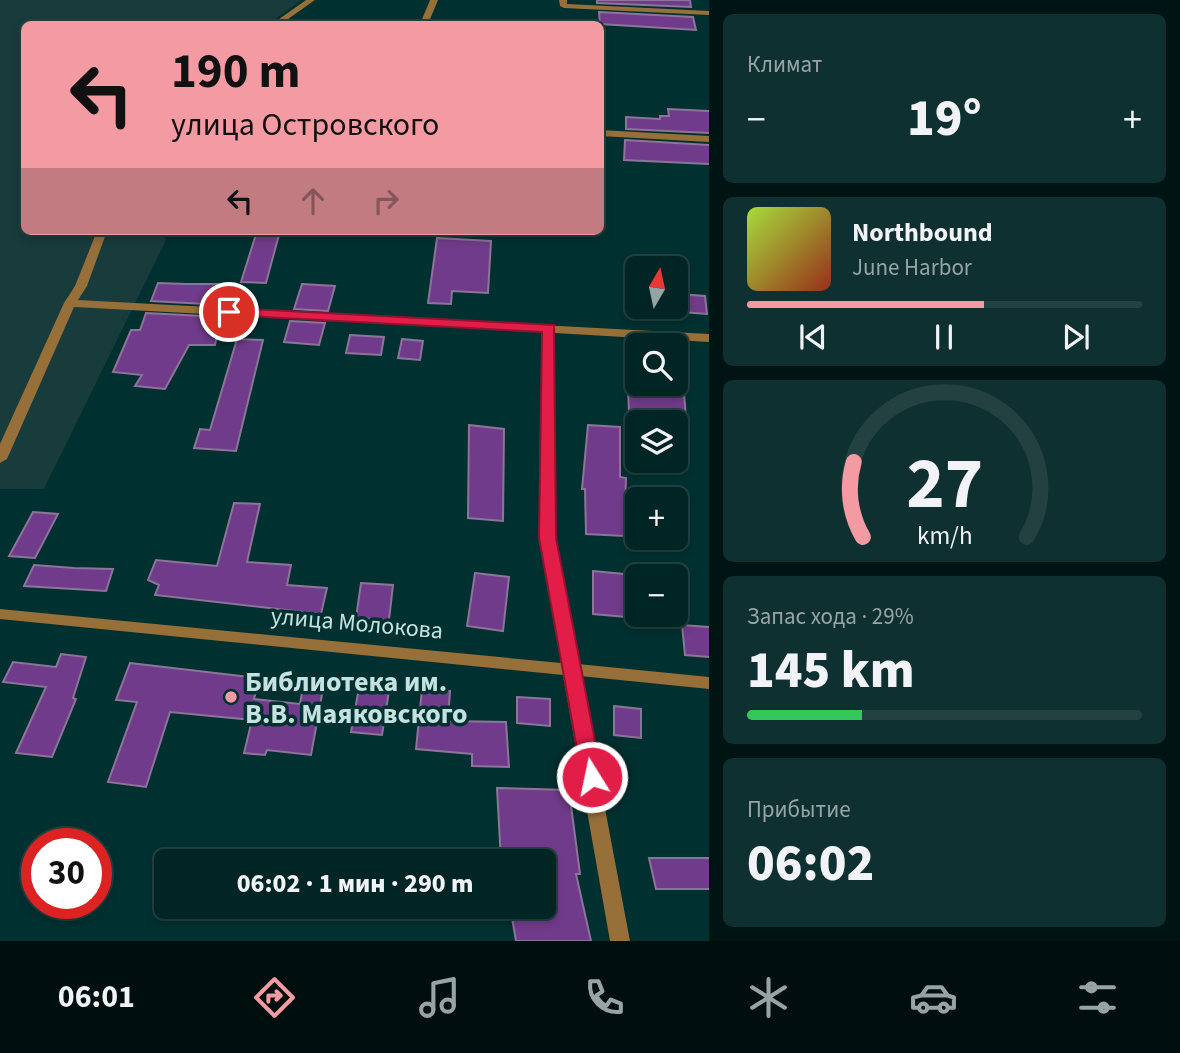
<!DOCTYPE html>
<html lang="ru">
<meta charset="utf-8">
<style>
body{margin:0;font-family:"Source Sans 3",sans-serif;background:#0f3031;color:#f1f3f6;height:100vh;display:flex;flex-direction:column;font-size:26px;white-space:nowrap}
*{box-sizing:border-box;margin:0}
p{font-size:23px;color:#96a4a6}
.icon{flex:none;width:38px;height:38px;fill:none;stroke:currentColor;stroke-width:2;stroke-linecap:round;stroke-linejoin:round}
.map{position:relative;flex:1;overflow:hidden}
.side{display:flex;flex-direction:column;gap:14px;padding:14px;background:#011414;width:471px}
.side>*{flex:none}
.guide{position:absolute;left:21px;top:21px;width:583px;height:214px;border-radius:10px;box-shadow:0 4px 10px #0003,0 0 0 2px #234141;background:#f49aa3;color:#111;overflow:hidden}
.needle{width:46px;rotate:9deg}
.tools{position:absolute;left:625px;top:256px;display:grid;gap:14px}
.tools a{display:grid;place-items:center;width:63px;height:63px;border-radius:10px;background:#012424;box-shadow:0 4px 10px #0003,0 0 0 2px #234141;font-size:35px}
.speed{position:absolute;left:21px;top:828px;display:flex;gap:14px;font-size:35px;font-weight:700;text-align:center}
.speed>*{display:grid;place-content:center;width:91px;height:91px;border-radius:50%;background:#012424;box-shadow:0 4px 10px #0003,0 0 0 2px #234141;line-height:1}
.speed .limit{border:10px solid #d22;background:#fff;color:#111}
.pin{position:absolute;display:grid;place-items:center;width:60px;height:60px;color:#fff;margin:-30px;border:4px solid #fff;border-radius:50%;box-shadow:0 2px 7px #0007}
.me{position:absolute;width:77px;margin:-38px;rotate:350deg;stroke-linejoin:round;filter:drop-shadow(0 0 5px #0008)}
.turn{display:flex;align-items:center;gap:24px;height:147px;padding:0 35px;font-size:32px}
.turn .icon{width:91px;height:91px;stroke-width:2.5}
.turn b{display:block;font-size:49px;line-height:60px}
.lanes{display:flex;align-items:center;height:66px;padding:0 35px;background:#0003;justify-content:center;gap:35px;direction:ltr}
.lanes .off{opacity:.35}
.big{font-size:52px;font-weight:800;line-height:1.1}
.side .widget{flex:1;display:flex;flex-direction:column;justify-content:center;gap:10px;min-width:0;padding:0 24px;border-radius:10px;background:#0f3031}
.side .dial{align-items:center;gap:0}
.dial svg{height:182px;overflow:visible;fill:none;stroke:#234141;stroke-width:7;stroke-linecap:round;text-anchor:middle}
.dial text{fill:#f1f3f6;stroke:none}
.song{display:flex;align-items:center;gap:21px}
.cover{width:84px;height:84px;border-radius:10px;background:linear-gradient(135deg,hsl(80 70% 55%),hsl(10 70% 35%))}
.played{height:7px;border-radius:4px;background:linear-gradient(90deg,#f49aa3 60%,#234141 60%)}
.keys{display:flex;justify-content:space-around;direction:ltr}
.heat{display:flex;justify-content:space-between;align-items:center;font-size:38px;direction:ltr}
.charge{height:10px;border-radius:5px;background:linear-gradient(90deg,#34c759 29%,#234141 0)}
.trip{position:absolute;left:154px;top:849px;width:402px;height:70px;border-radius:10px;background:#012424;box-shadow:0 4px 10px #0003,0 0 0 2px #234141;font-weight:800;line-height:70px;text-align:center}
.dock{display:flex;height:112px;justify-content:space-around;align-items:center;background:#000e0e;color:#96a4a6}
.dock .icon{width:49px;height:49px}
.dock .active{color:#f49aa3}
.dock b{font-size:32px;color:#f1f3f6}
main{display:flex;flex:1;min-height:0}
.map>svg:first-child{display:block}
.built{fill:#173c3b}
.building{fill:#703b8a;stroke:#8c7598;stroke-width:2}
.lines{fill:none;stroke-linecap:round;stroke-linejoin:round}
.minor{fill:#976f39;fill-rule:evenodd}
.route{fill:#e11d48;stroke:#92132f;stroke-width:2}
.poi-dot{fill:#f49aa3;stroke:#013030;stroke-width:2.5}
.labels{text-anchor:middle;stroke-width:7;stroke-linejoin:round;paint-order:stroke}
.street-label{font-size:24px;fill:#c5e1e0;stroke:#013030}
.near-poi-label{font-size:28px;font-weight:bold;fill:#c5e1e0;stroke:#013030;text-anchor:start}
</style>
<main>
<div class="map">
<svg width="710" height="941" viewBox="0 0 710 941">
<rect width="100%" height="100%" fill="#013030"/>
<path class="built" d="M0,0H301L269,24H24V231H160L166,240L44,489H0Z"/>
<path class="building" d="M597,0H690L691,7L597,3Z
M599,12L693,17L696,30L600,24Z
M668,109L710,111V133L626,129V117L660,119V116H669Z
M625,140L710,145V164L624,160Z
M257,231H280L266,283L241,282Z
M437,238L491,241L488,293L452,291L451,304L428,303Z
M158,283L187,284H229L224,305L151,301Z
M302,284L335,286L328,311L294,309Z
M679,294L705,296L707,314L681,312Z
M146,313L221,317L215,345H189L165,389L135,386L142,375L113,372L131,330H140Z
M290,321L325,323L319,345L284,342Z
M350,335L384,337L381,355L346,353Z
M237,339L263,340L236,451L194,448L200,429L210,430Z
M402,339L423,341L420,360L398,358Z
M628,389L684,393L686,418L629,413Z
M469,425L504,429L503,521L468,518Z
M588,425L620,427V477L626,478L624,536L586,534L585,489H582Z
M234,503L260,504L247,562L291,565L287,585L327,588L321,614L155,595L159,585L148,580L156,560L217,566Z
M33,512L58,514L35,558L9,556Z
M34,565L74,568L113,569L106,591L24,586Z
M593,571L624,574L625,595L637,596V618L593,614Z
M475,573L509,577L503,631L467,626Z
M361,583L393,585L389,620L356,618Z
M682,625L710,627V657L685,655Z
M61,654L86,657L73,698L76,699L52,757L16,753L46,687L3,682L13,662L56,667Z
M130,663L259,678L254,699L300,704L305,676L325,678L311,755L267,750L265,755L244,753L252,720L170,712L146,787L108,782L137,702L116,700Z
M360,682L390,685L382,735L351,732Z
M422,689L450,691L448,721L506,722L509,767L472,766V754L416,749Z
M517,697L550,699V726L517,723Z
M614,706L641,709V738L614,735Z
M497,788L569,790L580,874H576L591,941H516L510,906H544V861H501Z
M649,858H710V889H656Z"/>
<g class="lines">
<path class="minor" d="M306,0H315L281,24H272Z
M430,0H438L428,24H420Z
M559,0H567V4L710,11V15L564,8L560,6Z
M600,130L710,136V142L600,136Z
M97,231H107L87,286L78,300L710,334V342L555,333L554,539L578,664L710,677V689L580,676L630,941H610L563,675L0,619V609L561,663L540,539L543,332L74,307L7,459L0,463V444L64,303L75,286Z"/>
</g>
<path class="route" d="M229,308L554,325L556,538L602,777L599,783L592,785L585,783L582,777L539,538L542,332L225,315L223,312Z"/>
<circle class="poi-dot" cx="231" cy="697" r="7"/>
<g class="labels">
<g class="street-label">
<text transform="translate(357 623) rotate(5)" y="8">улица Молокова</text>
</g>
<g class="near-poi-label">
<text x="245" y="691">Библиотека им.<tspan x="245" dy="32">В.В. Маяковского</tspan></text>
</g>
</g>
</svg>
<div class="tools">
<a><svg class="needle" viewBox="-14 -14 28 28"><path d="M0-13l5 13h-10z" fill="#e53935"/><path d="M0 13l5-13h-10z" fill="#96a4a6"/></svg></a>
<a><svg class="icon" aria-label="search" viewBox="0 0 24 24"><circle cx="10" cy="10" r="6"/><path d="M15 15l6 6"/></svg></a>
<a><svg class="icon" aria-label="layers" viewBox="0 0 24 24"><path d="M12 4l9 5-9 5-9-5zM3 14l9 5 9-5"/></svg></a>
<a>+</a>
<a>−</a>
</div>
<div class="speed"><div class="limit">30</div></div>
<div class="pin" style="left:229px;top:312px;background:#d93025"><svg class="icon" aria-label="arrive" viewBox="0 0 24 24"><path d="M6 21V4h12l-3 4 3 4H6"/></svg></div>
<svg class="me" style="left:592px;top:777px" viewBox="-20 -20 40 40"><circle r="17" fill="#e11d48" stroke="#fff" stroke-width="3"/><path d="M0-11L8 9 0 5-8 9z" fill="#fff"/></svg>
<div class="trip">06:02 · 1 мин · 290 m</div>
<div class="guide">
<div class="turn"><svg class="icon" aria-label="left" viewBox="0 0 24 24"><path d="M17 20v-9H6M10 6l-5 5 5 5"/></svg><div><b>190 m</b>улица Островского</div></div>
<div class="lanes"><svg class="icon" aria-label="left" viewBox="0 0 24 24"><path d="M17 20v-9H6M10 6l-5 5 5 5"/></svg><svg class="icon off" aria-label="ahead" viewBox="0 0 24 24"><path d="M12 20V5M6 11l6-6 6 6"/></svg><svg class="icon off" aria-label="right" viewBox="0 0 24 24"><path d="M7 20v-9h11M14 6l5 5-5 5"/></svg></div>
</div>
</div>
<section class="side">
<div class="widget"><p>Климат</p>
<div class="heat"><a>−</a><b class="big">19°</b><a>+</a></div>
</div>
<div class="widget">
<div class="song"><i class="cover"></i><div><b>Northbound</b><p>June Harbor</p></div></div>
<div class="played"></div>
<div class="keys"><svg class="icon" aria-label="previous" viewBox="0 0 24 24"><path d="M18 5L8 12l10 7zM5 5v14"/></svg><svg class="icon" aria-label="pause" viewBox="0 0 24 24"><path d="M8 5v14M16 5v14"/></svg><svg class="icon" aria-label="next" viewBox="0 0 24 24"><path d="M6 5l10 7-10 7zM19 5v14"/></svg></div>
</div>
<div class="widget dial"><svg viewBox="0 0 100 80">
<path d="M14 69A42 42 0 1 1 86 69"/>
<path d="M14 69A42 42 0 0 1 10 36" stroke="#f49aa3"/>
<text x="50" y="56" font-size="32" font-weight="700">27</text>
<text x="50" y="72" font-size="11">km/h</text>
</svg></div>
<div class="widget"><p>Запас хода · 29%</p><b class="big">145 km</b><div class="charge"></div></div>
<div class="widget"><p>Прибытие</p><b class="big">06:02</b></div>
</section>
</main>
<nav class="dock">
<b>06:01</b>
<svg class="icon active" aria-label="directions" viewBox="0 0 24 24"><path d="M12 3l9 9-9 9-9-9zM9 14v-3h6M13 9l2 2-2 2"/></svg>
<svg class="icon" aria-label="music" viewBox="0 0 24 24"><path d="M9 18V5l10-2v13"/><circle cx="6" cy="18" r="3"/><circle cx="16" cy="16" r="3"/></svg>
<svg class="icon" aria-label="phone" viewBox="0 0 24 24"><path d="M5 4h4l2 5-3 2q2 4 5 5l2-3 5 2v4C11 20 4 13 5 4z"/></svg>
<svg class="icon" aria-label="climate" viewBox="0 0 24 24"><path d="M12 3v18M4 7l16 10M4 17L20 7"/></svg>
<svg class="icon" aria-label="car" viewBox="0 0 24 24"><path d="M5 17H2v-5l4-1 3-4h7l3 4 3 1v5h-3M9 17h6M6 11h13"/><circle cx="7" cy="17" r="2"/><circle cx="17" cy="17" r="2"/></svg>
<svg class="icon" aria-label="filters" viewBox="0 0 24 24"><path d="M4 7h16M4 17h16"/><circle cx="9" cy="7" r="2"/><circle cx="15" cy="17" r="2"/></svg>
</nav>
